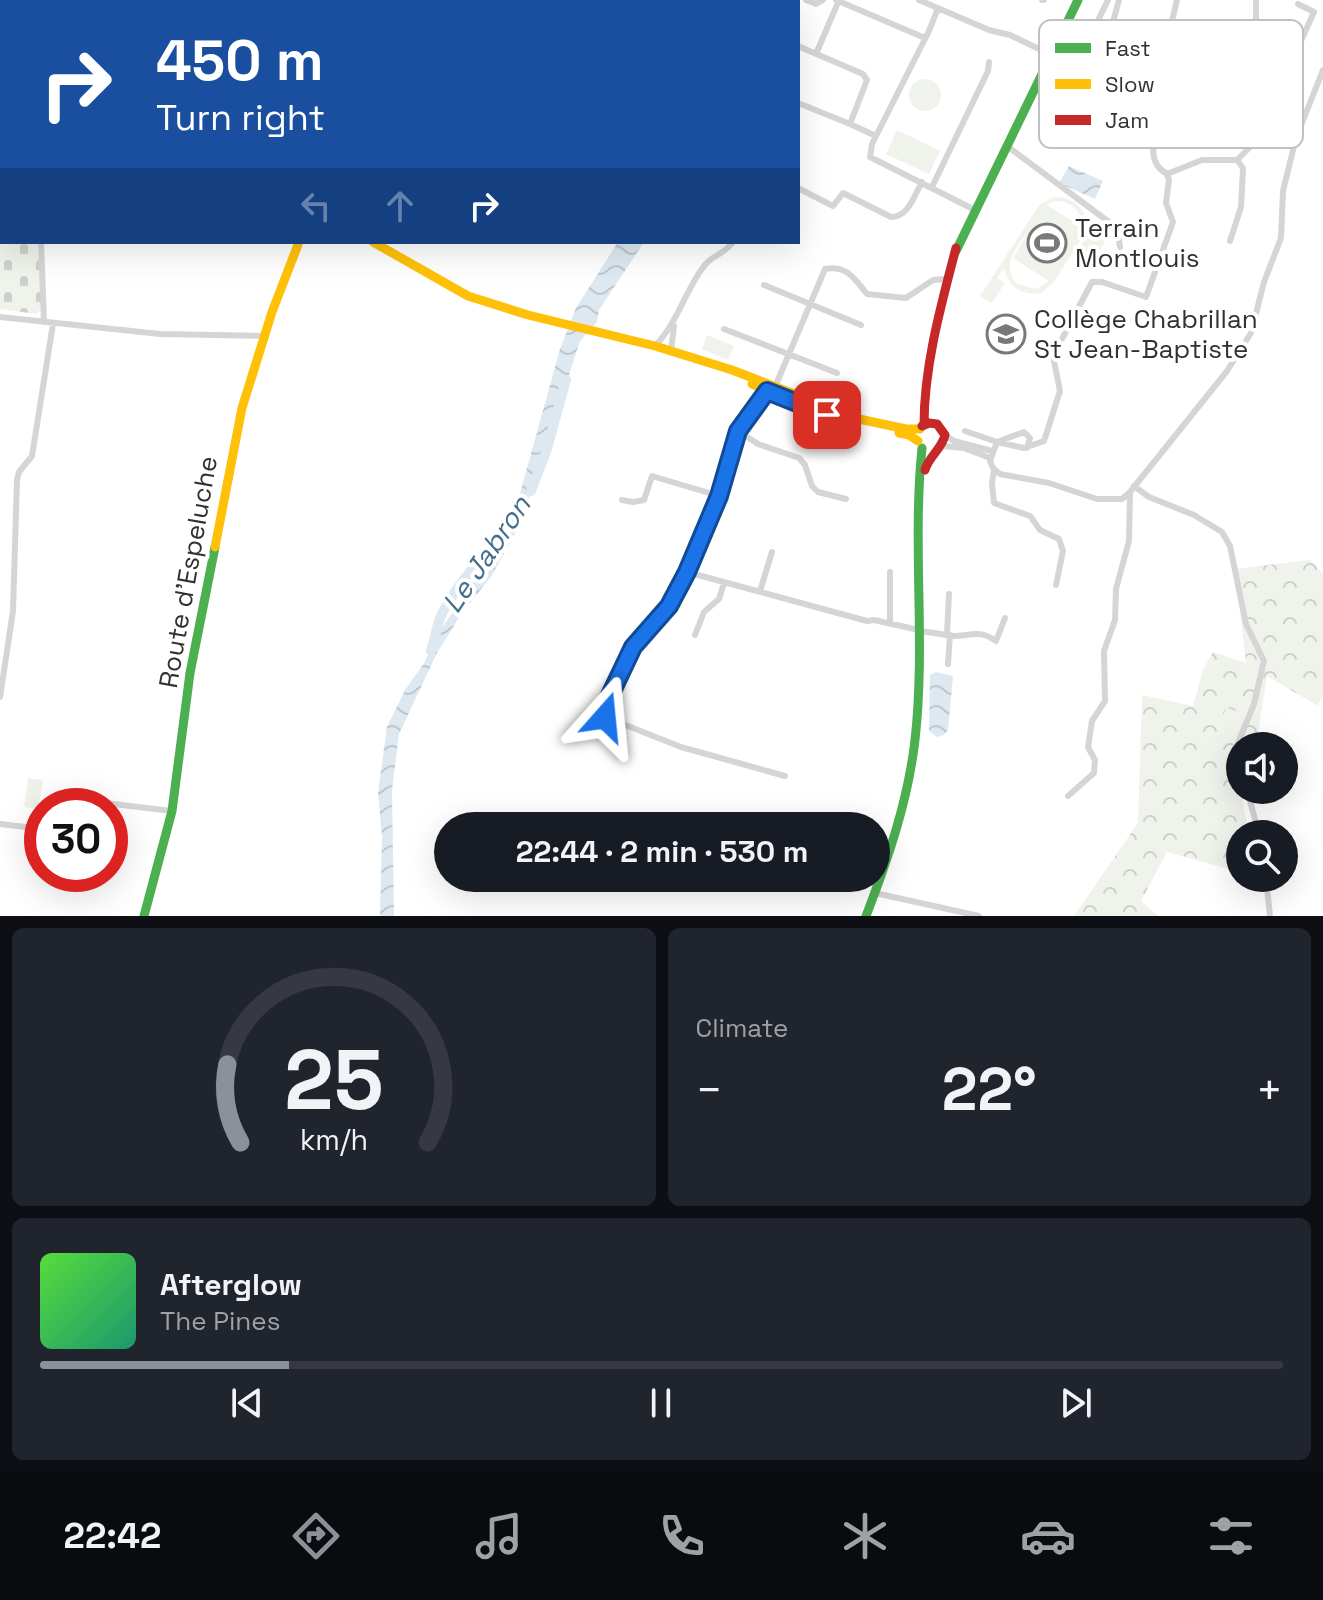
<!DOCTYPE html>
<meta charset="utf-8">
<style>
body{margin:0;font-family:"Space Grotesk",sans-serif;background:#20242c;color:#f1f3f6;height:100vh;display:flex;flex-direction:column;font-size:30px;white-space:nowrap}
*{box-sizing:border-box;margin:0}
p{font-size:26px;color:#9ea1a6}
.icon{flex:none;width:44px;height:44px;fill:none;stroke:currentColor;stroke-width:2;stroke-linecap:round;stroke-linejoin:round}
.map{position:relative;height:916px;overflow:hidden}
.drawer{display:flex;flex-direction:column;gap:12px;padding:12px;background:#0d0f14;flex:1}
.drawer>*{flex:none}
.guide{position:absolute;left:0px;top:0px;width:800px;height:244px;box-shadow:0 8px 32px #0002;background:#1a4fa0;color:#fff;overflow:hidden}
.fabs{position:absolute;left:1226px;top:732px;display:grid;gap:16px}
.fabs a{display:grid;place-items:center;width:72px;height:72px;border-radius:50%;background:#171b24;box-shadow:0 8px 32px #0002;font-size:40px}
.speed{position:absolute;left:24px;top:788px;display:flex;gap:16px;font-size:40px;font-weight:700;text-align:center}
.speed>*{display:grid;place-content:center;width:104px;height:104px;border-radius:50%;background:#171b24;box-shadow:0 8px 32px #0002;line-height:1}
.speed .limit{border:12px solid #d22;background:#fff;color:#111}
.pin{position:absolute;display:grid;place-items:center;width:68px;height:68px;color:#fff;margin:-34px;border-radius:16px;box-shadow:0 4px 12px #0006}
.me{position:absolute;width:88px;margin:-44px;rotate:18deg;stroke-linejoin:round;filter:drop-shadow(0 0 6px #0008)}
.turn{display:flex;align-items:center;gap:28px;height:168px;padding:0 24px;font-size:36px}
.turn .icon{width:104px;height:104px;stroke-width:2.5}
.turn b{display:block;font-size:56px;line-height:68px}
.lanes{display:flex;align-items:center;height:76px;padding:0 24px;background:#0003;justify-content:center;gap:40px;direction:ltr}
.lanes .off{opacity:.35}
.big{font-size:60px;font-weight:700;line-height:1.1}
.drawer .widget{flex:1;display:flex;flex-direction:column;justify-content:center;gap:12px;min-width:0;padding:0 28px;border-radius:12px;background:#20242c}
.drawer .dial{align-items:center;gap:0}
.dial svg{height:208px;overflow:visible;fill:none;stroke:#363941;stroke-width:7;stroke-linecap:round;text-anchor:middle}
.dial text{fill:#f1f3f6;stroke:none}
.song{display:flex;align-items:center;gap:24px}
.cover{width:96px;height:96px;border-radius:12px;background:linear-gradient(135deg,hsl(110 70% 55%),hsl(160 70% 35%))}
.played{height:8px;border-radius:4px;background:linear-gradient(90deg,#8c9099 20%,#363941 20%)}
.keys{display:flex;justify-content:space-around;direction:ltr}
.heat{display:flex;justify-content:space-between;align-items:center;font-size:44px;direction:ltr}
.drawer .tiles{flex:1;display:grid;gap:12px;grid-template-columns:1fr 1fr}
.widget:last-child{grid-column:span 2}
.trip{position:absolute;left:434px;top:812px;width:456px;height:80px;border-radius:40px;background:#171b24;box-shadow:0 8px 32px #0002;font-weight:700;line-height:80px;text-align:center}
.tabs{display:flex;height:128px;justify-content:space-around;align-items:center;background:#090b0e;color:#9ea1a6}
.tabs .icon{width:56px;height:56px}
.tabs .selected{color:#8c9099}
.tabs b{font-size:36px;color:#f1f3f6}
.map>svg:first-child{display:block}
.forest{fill:url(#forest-crowns)}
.cemetery{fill:url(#cemetery-stones)}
.pitch{fill:#f0f3ec;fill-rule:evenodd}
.water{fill:url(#water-waves)}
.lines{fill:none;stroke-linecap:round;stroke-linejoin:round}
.river{stroke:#dde8f0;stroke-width:10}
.street{stroke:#d5d5d5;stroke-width:6}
.fast{stroke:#4caf50;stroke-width:9}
.slow{stroke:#ffc107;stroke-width:9}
.jam{stroke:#c62828;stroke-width:9}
.route-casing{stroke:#114b97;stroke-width:20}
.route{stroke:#1a73e8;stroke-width:14}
.labels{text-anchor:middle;stroke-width:8;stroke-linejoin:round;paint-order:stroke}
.poi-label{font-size:26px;fill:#313131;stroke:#fff;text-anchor:start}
.street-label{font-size:26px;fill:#313131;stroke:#fff}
.water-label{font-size:28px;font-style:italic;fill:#456e8d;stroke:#fff}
.key{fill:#fff;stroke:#c1c1c1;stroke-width:2}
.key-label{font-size:22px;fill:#313131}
</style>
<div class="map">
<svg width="1323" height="916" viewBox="0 0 1323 916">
<defs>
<pattern id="forest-crowns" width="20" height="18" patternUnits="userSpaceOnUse" patternTransform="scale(2)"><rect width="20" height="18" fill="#f0f3ec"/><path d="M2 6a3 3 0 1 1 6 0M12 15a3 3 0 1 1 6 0" fill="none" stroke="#ced1cb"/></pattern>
<pattern id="cemetery-stones" width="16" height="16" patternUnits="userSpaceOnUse" patternTransform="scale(2)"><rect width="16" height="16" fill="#f0f3ec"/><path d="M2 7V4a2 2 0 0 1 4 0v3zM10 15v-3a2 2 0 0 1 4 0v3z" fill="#ced1cb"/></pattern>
<pattern id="water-waves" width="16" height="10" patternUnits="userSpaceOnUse" patternTransform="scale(2)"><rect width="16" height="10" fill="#dde8f0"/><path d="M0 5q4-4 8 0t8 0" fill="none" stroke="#bec7ce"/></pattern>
</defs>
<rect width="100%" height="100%" fill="#fff"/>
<path class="forest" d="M1310,560L1323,573V695L1318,706L1267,676L1256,746H1240V758L1234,757L1249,834H1240V872L1167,852L1141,901L1158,916H1074L1138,823L1142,695L1193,706L1203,670L1213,652L1246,663L1235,569Z"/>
<path class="cemetery" d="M0,190L2,242H38L42,308L36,314L0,309Z"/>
<path class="pitch" d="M909 95a16 16 0 1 1 32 0a16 16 0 1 1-32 0Z
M897,130L940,151L929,174L886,154Z
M1054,197C1076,197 1091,212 1084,235L1053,283L1041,293C1020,296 1009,286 1004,268L997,278L1005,283L992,303L980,296L1040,204ZM1054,201C1071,200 1082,211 1082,227L1047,205ZM1028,233L1013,258L1049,281L1036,289L1017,284C1001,267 1015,247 1028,233Z
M1093,226L1109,236L1089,266L1074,255Z
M707,335L734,346L728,360L702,349Z
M1226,707L1238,712L1230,739L1217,734Z
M28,778L43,780L38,809L24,807Z"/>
<path class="water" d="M1069,166L1103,181L1095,199L1059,183Z
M618,242H644L599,310L597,322L580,341L521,523L492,575L460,616L437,653L399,734L392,790L394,916H380L382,837L378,793L387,727L405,690L425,662L434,639L498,547L514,515L560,349L576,308Z
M936,672L953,676L948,730L944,735L937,737L929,731L930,675Z"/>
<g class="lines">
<path class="river" d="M531,491L546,452L566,380
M431,651C436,637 436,623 444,610C464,574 493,546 517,515"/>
<path class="street" d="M806,0L816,4L823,0
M836,0L925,38
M919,0L989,30L1010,35L1133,94L1138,91
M1042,0H1044
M1108,0L1079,59L1096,66L1111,29L1119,0
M505,2L506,0
M938,8L929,31L872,144L870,157L977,211
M1256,21V0
M798,46L863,74L867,80L850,124L798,103
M816,54L839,0
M0,72L2,70
M1145,82L1160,71
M0,98L2,100
M1166,108C1160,130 1140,158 1167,174L1202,160H1237L1252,145L1265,109L1283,81L1314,12L1298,4
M1166,108L1156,87L1177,0
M1166,108L1181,113
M0,120L2,123
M850,124L876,136
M1007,146L1117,228L1120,247
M0,148L2,151
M0,163L2,156
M0,181H2
M932,187L988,71L989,62
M798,188L833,206L843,193L891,217C909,217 914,195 922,182
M1230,241L1241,207L1243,168L1237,160
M41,242L44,322
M764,285L861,325
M0,317L160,334L264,336
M724,329L837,373
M655,346C678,322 685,291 704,266C711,256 726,253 733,242
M671,351L674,326
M775,387L825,269C847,265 855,279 867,294L906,298L933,280L947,279
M768,390L738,431L719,496L687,572L669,606L633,647L603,710L605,717L681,747L785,776
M738,431L758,444L799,458L805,465L812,486L818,492L846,499
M965,431L997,442L1024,432L1030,438L1027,448
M945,435L954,441L992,451
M943,446L964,448L990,458
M994,470L992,483L994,503L1030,516L1040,530L1059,539L1063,551L1056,585
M1134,486L1149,497L1194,515L1222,532L1230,546L1246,624L1264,661L1254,704L1236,748L1240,764
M1130,492L1122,499H1097L1049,483L1000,474L993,468L990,461L997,442L1024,448L1044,441L1060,391L1053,356L1092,282H1102L1146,297L1173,222L1166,203L1169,180L1167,174
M622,500L633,502L644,500L652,476L719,496
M687,572L867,621L874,620L919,630
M760,591L772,552
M890,623V572
M919,631C930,632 941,634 952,636C968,637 978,628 996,641L1005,618
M947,634L949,594
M695,635L704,612L719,599L724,583
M948,664L950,635
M0,697L13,611L17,480L19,472L32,456L53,324
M1247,790L1259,834
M1068,796L1094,773L1095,760L1088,747L1092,721L1105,701L1104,651L1115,620L1116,589L1129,541L1130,492L1227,371L1251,333L1264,282L1281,238L1283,191L1296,138L1323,70
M49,806L55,797L172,811
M0,824L42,829
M1266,878L1270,916
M875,893L979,916"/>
<path class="fast" d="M402,2L403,0
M956,251L1078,0
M144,916L172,811L190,673L215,547
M866,916C888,859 908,801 915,740C926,643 912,545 922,448"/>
<path class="slow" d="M64,0V2
M90,0V2
M373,242L468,296L528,315L655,346L732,370L859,419L906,429H920
M752,384L821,413L854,423
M899,433L909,435L918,441
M215,547L242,408L272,312L299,242"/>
<path class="jam" d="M924,425C924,366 941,305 956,248
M922,426L929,423L937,424L945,435C942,449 929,456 925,470"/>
</g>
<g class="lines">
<g class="route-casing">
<path id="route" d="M605,717L603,710L633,647L669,606L687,572L719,496L738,431L767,391L827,415"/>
</g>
<use href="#route" class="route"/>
</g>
<defs>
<g id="stadium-ring" transform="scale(2)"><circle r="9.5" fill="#fff" stroke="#797979" stroke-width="1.5"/><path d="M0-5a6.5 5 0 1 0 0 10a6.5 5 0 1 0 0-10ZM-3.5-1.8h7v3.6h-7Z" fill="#797979"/></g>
<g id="school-ring" transform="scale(2)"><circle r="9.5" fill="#fff" stroke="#797979" stroke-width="1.5"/><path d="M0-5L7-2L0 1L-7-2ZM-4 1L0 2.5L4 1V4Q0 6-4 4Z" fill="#797979"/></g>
</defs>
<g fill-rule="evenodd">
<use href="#stadium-ring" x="1047" y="243"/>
<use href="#school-ring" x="1006" y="334"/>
</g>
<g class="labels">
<g class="poi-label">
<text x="1075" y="237">Terrain<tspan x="1075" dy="30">Montlouis</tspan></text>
<text x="1034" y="328">Collège Chabrillan<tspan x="1034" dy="30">St Jean-Baptiste</tspan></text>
</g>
<g class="street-label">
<text transform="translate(188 572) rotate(-80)" y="9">Route d'Espeluche</text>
</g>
<g class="water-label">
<text transform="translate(486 554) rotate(-56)" y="10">Le Jabron</text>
</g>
</g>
<rect x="1039" y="20" width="264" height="128" rx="12" class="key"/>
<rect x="1055" y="43" width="36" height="10" fill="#4caf50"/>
<rect x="1055" y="79" width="36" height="10" fill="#ffc107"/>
<rect x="1055" y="115" width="36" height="10" fill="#c62828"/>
<g class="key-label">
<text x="1105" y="56">Fast</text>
<text x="1105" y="92">Slow</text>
<text x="1105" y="128">Jam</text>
</g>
</svg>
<div class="fabs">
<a><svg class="icon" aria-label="sound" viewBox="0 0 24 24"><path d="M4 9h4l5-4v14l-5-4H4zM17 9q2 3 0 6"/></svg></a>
<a><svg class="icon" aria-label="search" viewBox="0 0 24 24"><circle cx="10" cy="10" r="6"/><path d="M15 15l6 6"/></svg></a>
</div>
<div class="speed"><div class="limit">30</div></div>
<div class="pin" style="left:827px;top:415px;background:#d93025"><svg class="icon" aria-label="arrive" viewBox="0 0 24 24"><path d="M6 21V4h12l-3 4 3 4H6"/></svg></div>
<svg class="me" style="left:605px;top:717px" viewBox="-20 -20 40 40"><path d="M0-17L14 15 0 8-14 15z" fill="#1a73e8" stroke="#fff" stroke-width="4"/></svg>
<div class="trip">22:44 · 2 min · 530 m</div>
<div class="guide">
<div class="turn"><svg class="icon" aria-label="right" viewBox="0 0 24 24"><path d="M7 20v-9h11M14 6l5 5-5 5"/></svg><div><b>450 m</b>Turn right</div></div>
<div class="lanes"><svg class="icon off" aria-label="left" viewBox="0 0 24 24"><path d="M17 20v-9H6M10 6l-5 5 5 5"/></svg><svg class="icon off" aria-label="ahead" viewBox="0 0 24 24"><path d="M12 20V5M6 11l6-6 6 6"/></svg><svg class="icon" aria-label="right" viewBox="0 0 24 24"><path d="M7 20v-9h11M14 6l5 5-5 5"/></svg></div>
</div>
</div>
<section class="drawer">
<div class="tiles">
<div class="widget dial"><svg viewBox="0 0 100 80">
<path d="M14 69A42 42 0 1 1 86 69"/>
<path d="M14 69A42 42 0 0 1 9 39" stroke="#8c9099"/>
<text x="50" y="56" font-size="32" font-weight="700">25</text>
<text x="50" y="72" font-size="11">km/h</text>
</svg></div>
<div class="widget"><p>Climate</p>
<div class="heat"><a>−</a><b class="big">22°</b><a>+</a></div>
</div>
<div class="widget">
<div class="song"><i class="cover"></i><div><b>Afterglow</b><p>The Pines</p></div></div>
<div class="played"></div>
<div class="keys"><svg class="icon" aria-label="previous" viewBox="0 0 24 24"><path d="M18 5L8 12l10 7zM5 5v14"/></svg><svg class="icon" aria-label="pause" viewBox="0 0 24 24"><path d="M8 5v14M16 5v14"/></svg><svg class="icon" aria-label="next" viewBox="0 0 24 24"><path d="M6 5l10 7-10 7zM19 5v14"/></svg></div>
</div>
</div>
</section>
<nav class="tabs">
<b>22:42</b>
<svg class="icon selected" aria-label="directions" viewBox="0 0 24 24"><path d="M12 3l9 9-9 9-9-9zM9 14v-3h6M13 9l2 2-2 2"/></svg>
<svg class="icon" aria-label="music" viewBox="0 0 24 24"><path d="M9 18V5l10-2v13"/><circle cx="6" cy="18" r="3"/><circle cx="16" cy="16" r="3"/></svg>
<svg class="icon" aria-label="phone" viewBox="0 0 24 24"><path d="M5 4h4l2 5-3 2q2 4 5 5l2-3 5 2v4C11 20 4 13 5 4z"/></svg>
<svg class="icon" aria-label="climate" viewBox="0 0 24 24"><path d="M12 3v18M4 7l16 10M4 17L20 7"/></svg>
<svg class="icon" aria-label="car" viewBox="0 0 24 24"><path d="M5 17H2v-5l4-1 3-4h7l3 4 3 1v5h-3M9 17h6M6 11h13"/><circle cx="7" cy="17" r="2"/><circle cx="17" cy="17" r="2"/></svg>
<svg class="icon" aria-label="filters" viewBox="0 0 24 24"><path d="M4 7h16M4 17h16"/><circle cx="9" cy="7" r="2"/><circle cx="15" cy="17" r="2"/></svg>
</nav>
